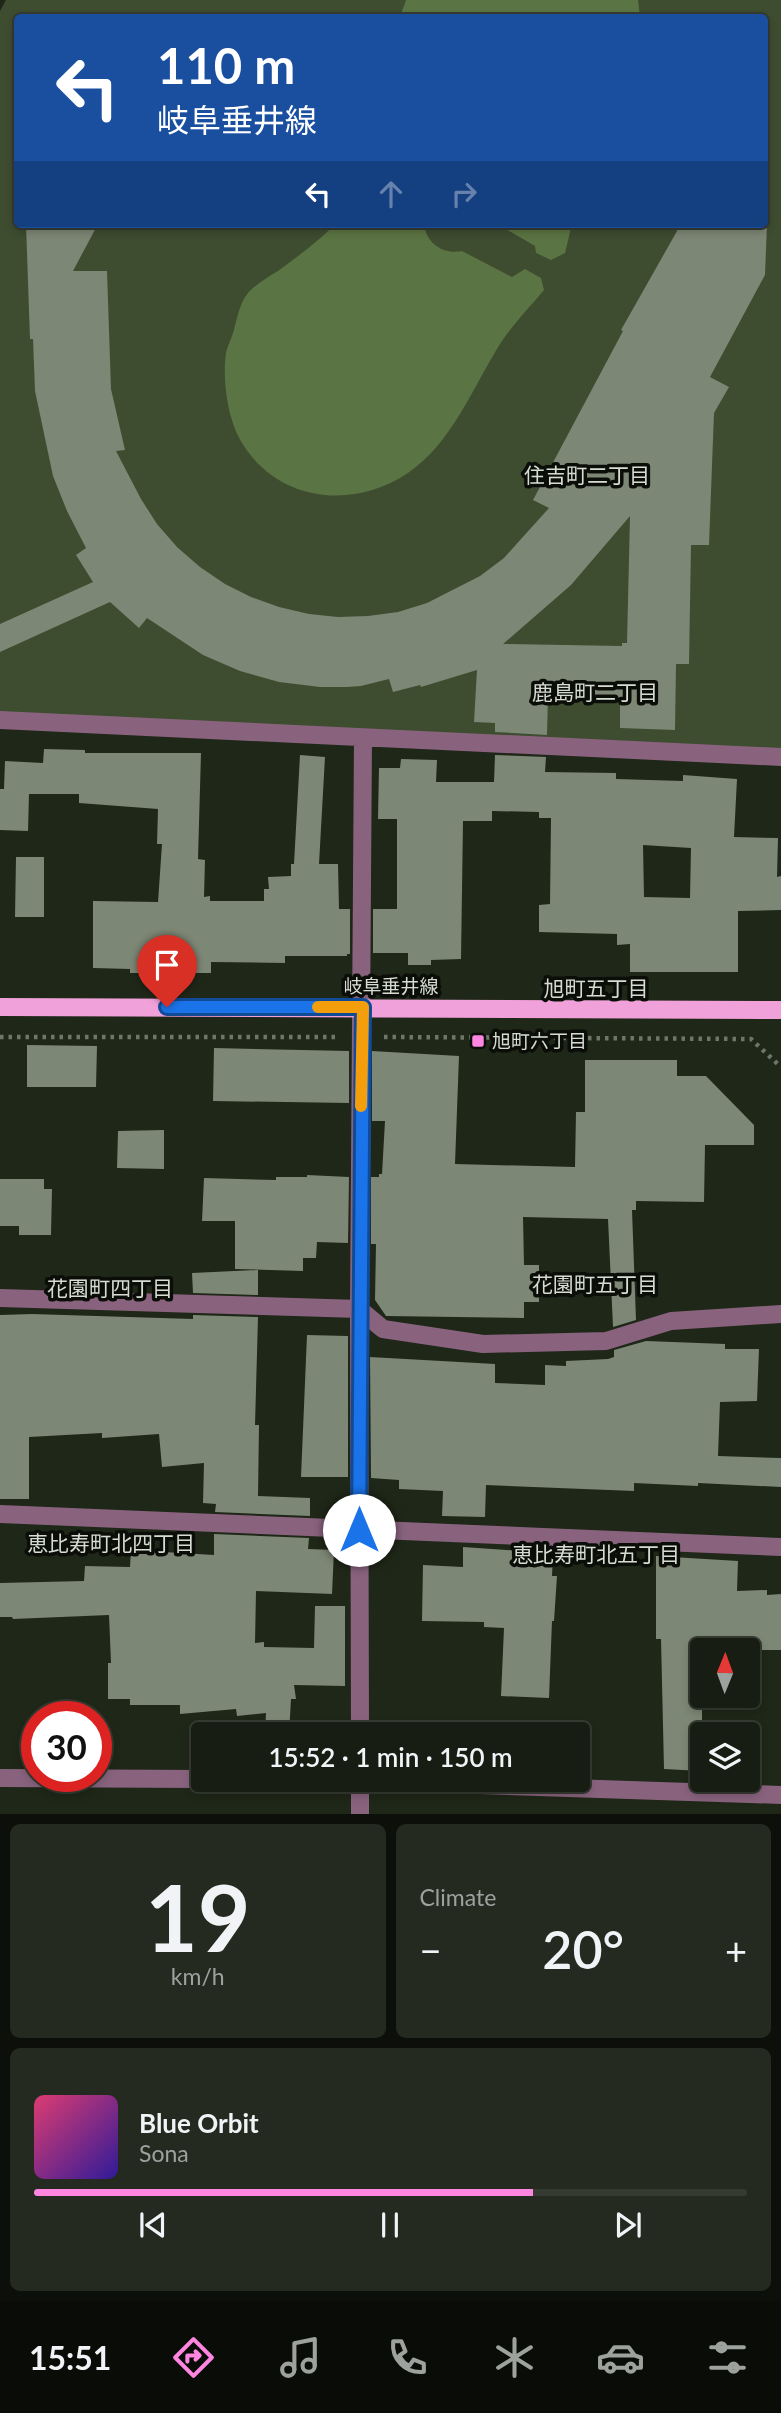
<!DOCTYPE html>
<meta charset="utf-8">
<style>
body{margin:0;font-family:Lato,"Noto Sans JP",sans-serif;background:#242a20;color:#f1f3f6;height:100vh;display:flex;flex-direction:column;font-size:26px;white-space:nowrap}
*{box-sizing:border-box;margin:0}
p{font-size:23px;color:#9ea29f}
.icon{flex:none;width:38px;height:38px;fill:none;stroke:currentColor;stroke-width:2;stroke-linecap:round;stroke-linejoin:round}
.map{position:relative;height:1814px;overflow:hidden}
.side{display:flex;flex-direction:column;gap:10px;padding:10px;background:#0d100a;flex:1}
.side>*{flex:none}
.hud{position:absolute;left:14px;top:14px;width:754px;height:214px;border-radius:7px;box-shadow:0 4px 10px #0003,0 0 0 2px #363b32;background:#1a4fa0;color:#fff;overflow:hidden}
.needle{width:46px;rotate:1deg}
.fabs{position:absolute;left:690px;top:1638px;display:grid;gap:14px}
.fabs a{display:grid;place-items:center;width:70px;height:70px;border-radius:7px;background:#171d12;box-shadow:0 4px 10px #0003,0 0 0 2px #363b32;font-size:35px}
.speed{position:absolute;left:21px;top:1701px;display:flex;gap:14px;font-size:35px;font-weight:700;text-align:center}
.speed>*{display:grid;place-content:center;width:91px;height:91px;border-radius:50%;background:#171d12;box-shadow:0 4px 10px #0003,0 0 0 2px #363b32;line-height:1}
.speed .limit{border:10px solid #d22;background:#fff;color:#111}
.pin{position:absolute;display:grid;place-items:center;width:60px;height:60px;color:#fff;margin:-72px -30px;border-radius:50% 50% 50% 0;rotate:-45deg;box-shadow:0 0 7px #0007}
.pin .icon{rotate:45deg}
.me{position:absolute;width:77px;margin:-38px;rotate:0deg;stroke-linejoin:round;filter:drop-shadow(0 0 5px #0008)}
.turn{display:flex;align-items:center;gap:24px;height:147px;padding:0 28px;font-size:32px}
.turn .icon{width:91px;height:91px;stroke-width:2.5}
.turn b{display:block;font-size:49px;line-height:60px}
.lanes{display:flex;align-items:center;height:66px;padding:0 28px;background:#0003;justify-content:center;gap:35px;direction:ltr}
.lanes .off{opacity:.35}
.big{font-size:52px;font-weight:600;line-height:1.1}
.side .card{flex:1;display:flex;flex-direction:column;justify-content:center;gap:10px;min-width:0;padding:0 24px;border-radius:10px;background:#242a20}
.side .dial{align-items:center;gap:0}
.dial b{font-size:91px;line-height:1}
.song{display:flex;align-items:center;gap:21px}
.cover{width:84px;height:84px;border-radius:10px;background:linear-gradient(135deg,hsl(340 70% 55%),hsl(250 70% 35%))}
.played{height:7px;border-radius:4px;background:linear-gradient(90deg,#fe85e0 70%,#363b32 70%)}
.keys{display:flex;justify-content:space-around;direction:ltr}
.heat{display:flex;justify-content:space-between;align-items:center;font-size:38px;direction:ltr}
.side .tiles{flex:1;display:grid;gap:10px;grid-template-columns:1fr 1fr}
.card:last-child{grid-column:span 2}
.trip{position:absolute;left:191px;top:1722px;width:399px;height:70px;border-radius:7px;background:#171d12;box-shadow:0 4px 10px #0003,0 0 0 2px #363b32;font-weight:600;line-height:70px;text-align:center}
.tab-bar{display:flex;height:112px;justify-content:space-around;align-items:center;background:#090c07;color:#9ea29f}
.tab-bar .icon{width:49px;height:49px}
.tab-bar .active{color:#fe85e0}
.tab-bar b{font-size:32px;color:#f1f3f6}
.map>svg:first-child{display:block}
.green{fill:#3e4c30;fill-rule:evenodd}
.water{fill:#5b7443}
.building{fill:#7d8775;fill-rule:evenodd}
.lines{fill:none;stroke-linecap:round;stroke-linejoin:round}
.path{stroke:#6f7669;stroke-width:4.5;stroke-dasharray:3.5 5;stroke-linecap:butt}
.minor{stroke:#89637e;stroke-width:18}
.major{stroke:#f0a1da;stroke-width:18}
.route-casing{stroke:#114b97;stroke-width:18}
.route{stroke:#1a73e8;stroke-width:12}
.slow{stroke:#f59e0b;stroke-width:12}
.poi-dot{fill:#fe85e0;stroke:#0b0e08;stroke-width:2.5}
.labels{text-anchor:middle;stroke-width:7;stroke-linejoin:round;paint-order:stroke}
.street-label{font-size:19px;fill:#d7dcd2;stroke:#0b0e08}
.poi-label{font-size:19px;fill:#d7dcd2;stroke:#0b0e08;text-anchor:start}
.neighbourhood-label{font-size:21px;fill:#d7dcd2;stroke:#0b0e08}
</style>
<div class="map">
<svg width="781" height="1815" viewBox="0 0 781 1815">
<rect width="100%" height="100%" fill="#1f2718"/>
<path class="green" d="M6,0H781V757L0,720V11ZM18,18H765V224H18Z"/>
<path class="water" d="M406,0H638L640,17H400Z
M335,224H424C426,243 443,255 462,251L512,277L525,269L541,278L544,290C529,308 513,324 500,344C473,387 452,443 408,473C355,509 281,503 244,446C228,423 222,381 226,353C227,347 231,340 233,333C237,320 239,304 248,293C255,285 268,277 278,271C298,256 318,242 335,224Z
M497,224H572L565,253L551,260L536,253L535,246Z"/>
<path class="building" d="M26,224H98L73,271H107L111,389L125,450L116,451L141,499L157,524L177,547L200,567L225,584L251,597L279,607L309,614L338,617L368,616L398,612L427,603L480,576L504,558L549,508L533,500L623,331L621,330L681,224H767L765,275L710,377L729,387L714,413L709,545H691L689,664H676L675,730L620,728V698L548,696L547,735L495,732V723L474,722L477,670L421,687L420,685L393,692L389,679L361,686L347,687H320L279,682L240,671L203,655L147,618L139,628L110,602L0,652V624L93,582L76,555L86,548L67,511L53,476L35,391L33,339H30ZM630,516L627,643H622V646L503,644L571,585Z
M44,749L85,750V753H201L198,859L205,860L204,897L210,896V901H264V889H269L268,877L291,876V864H294L300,755L325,757L319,864H338L339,909H350V954H347V956H285V963L211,962V973H130V969L93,968V901L158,902L162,844H157L158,809L79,803V794H29L28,831L0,830V789H4L5,761L43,763Z
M495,755L546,757L545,772L616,773V779L683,781V775L737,779L734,837L778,838L777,877L781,876V910L738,911V972H630V944L617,945V934L539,932V905L550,904L551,818H539V812L492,811V821H463L461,959L431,960V965H408V953H373V909H397V819H378L379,768H400L401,759L437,760L436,782H494ZM643,845L691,848L690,898L644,897Z
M16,857H44V917H15Z
M27,1045L97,1046L96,1087H27Z
M214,1048L349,1051V1103L213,1101Z
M372,1051L459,1056L455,1164L575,1167L576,1112H585V1060H677V1076H706L754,1125V1145H705L704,1202L636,1201V1210H632L636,1320L613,1327L608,1219L523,1217L524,1265H539V1302H524V1318L386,1316L375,1300L376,1244H371V1177H379V1174H382L385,1121H372Z
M164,1130V1169L117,1168L118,1131Z
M307,1175L349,1177L348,1243L317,1242L316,1258H303V1271L235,1269V1221H202L204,1178L276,1180V1177H307Z
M0,1179H44V1189H52L51,1235H19V1226H0Z
M258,1270V1295L193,1293L192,1273Z
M32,1314L193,1319V1315L258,1317L255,1425H259L258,1496L310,1498V1516L215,1512L216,1504L203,1503L204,1463L162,1467L159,1434L102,1438V1433L29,1437V1499H0V1315Z
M307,1335L348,1336V1477H301Z
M646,1341L725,1344V1349H759L757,1401L720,1402L718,1456L781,1458V1487L698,1483V1486L634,1483V1491L486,1485L485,1517L442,1516L443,1491L399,1489V1480L371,1478L370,1357L495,1364V1383L545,1385V1365L566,1366V1361L608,1359L614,1357V1350Z
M214,1534L309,1538L308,1549L334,1550L332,1594L256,1591L255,1643L264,1642V1647L314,1648L315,1606H345V1686L294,1685L296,1699H291L289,1734H265L266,1713L237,1716L236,1709L180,1714V1705H130V1699H108V1663H111L109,1615L13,1619L12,1617H0V1583L84,1581L85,1566L130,1567L131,1550L214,1555Z
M463,1547L553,1553L552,1576H557L554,1621H552L549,1698L501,1696L504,1628L484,1627V1622L422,1621L423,1565L463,1567Z
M656,1556L738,1561L737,1591L767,1590V1595L781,1594V1650H702V1771L664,1769L661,1639H656Z"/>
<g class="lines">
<path class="path" d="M0,1037H336
M384,1037L751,1039L781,1067"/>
<path class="minor" d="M0,720L781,757
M0,1298L359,1309L383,1329L483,1344L606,1341L671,1321L781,1314
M0,1514L781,1547
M360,1734L359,1309L363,738
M0,1778L203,1779
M256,1780L360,1781L781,1795
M360,1815V1780"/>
<path class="major" d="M0,1007L781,1010"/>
</g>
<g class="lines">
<g class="route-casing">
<path id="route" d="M167,1007H363L359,1530"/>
</g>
<use href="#route" class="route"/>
<path class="slow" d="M318,1007H363L361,1106"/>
</g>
<rect class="poi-dot" x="471" y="1034" width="14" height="14" rx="3.5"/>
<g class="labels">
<g class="street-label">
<text x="391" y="993">岐阜垂井線</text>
</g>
<g class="poi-label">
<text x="492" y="1048">旭町六丁目</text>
</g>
<g class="neighbourhood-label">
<text x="587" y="483">住吉町二丁目</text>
<text x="595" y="700">鹿島町二丁目</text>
<text x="596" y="996">旭町五丁目</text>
<text x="595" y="1292">花園町五丁目</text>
<text x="110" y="1296">花園町四丁目</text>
<text x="111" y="1551">恵比寿町北四丁目</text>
<text x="596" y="1562">恵比寿町北五丁目</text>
</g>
</g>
</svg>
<div class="fabs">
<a><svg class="needle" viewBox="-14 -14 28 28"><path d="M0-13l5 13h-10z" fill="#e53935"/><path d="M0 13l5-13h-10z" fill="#9ea29f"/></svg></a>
<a><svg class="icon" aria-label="layers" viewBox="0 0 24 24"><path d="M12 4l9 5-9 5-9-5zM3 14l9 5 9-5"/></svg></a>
</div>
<div class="speed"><div class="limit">30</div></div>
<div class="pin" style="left:167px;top:1007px;background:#d93025"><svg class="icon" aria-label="arrive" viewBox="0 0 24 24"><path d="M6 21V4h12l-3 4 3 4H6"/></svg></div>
<svg class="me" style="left:359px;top:1530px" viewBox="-20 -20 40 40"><circle r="19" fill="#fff"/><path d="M0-13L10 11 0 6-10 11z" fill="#1a73e8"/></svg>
<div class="trip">15:52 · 1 min · 150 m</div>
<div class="hud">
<div class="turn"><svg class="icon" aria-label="left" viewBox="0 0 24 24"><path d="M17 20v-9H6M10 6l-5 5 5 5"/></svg><div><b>110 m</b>岐阜垂井線</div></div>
<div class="lanes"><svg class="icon" aria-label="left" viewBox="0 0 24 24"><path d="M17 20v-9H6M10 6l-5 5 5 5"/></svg><svg class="icon off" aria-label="ahead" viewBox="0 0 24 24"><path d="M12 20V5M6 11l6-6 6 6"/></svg><svg class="icon off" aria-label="right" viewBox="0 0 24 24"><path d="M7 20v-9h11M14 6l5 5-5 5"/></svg></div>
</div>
</div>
<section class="side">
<div class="tiles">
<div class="card dial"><b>19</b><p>km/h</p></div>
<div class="card"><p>Climate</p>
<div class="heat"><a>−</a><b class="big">20°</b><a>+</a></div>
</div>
<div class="card">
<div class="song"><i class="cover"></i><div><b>Blue Orbit</b><p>Sona</p></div></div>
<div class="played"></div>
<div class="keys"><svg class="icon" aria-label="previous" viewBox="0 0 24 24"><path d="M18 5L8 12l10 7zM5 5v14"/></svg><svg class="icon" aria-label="pause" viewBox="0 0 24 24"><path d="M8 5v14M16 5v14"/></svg><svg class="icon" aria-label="next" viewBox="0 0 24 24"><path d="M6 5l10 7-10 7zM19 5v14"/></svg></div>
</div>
</div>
</section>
<nav class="tab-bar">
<b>15:51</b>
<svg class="icon active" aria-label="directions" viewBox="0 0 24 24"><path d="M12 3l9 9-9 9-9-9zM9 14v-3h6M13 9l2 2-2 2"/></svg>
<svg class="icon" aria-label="music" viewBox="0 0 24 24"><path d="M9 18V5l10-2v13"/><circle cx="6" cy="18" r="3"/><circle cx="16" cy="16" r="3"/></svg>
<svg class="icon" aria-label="phone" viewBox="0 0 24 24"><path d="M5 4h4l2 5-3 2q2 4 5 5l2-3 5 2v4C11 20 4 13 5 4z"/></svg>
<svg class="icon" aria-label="climate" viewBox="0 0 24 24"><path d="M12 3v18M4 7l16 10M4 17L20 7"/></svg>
<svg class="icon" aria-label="car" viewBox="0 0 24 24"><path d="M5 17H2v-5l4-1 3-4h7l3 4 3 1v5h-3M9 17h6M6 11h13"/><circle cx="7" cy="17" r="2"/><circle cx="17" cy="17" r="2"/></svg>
<svg class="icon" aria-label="filters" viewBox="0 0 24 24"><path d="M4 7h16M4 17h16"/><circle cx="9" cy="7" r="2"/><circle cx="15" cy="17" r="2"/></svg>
</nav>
